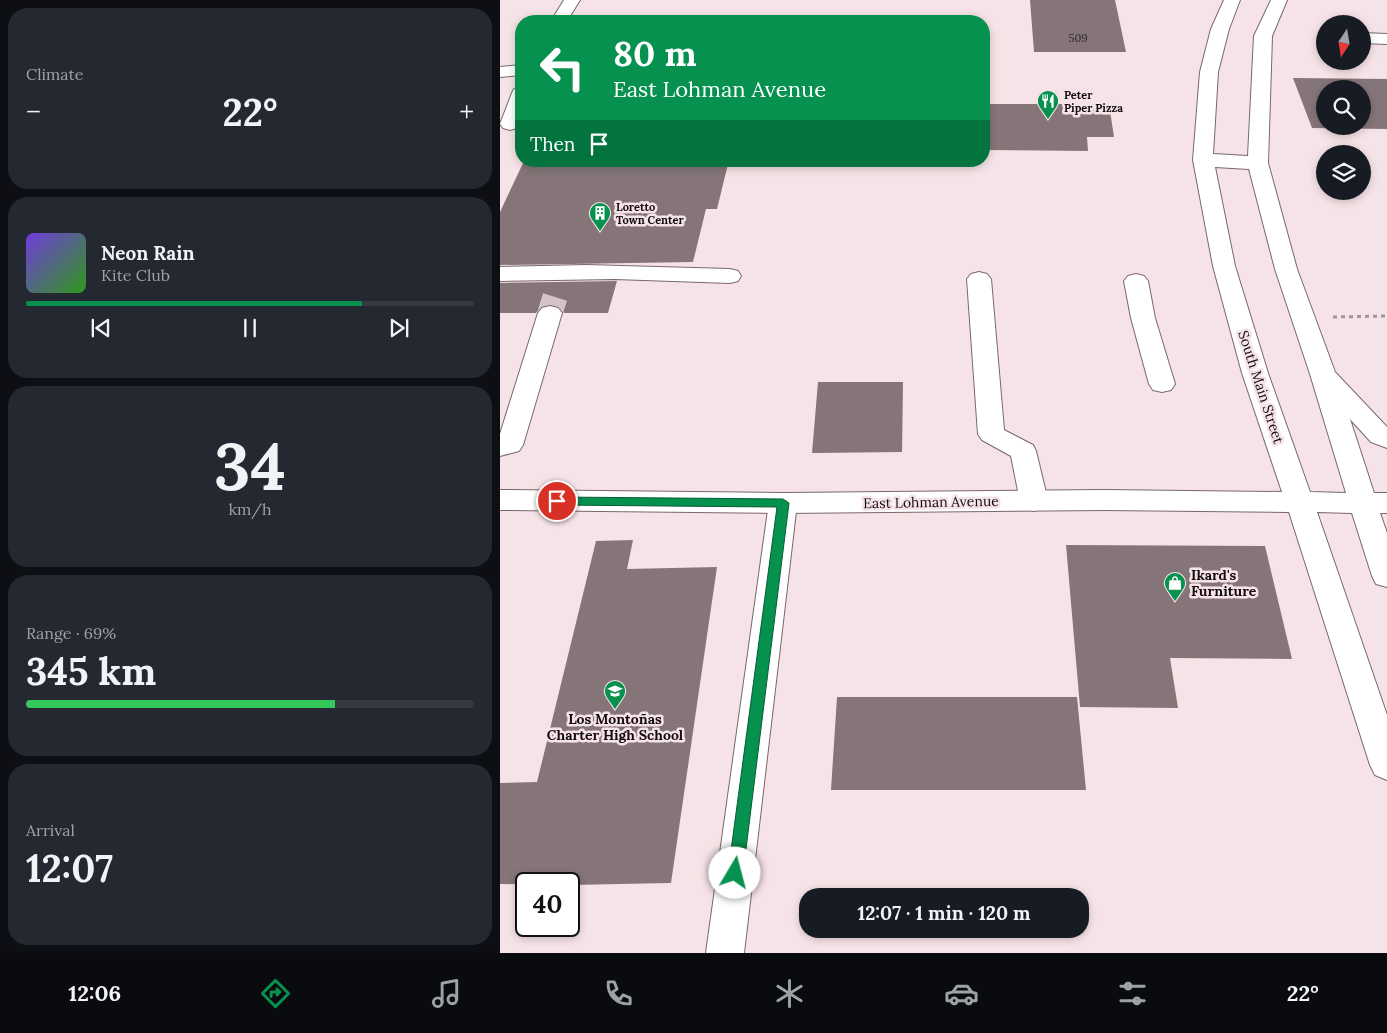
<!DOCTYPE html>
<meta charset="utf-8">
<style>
body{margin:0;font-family:Lora,serif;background:#242831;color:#f1f3f6;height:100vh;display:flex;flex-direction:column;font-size:19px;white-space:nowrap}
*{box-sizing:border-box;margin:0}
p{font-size:16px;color:#9ea1a6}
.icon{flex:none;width:28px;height:28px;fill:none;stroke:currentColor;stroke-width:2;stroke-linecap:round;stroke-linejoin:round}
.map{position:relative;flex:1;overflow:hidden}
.details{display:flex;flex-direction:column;gap:8px;padding:8px;background:#0d0f14;width:500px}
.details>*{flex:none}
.banner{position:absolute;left:15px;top:15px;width:475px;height:152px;border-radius:20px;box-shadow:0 2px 8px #0003;background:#06914f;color:#fff;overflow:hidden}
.needle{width:32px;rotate:192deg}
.buttons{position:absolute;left:816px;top:15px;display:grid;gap:10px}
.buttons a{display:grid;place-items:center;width:55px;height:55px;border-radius:50%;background:#171b24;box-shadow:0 2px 8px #0003;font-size:25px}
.speed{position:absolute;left:15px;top:872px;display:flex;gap:10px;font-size:25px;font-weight:700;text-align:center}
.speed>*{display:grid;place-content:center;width:65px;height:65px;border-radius:50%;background:#171b24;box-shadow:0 2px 8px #0003;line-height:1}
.speed .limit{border:2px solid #111;border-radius:8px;background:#fff;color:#111}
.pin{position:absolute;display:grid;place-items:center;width:42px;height:42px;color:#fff;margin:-21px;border:2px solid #fff;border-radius:50%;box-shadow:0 1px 5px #0007}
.me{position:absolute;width:55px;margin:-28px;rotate:8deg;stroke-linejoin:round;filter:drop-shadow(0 0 4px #0008)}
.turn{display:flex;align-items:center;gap:18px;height:105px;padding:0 15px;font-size:22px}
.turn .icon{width:65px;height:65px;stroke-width:2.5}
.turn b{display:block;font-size:35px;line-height:42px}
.then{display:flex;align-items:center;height:48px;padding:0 15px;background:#0003;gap:10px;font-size:19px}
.big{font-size:38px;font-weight:700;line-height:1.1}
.details .card{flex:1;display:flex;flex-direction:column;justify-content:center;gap:8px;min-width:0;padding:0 18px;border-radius:20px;background:#242831}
.details .dial{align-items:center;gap:0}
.dial b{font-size:65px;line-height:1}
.song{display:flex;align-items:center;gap:15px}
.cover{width:60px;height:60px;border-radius:8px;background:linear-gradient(135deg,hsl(260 70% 55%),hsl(110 70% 35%))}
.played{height:5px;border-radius:2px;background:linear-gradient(90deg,#06914f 75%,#363941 75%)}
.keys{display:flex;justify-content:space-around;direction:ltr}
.heat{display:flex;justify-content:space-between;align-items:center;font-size:28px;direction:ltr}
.charge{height:8px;border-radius:4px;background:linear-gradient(90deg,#34c759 69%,#363941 0)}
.trip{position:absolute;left:299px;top:888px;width:290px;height:50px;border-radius:20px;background:#171b24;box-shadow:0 2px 8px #0003;font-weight:700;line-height:50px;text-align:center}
.menu{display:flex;height:80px;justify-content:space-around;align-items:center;background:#090b0e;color:#9ea1a6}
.menu .icon{width:35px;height:35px}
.menu .selected{color:#06914f}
.menu b{font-size:22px;color:#f1f3f6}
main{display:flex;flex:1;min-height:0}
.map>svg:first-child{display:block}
.building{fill:#857578;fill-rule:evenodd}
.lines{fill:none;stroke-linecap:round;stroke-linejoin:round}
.minor-tunnel{stroke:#d4c3c6;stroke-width:25;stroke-dasharray:25 12;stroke-linecap:butt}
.minor-casing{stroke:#78686b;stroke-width:2}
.major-casing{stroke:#78686b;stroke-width:2}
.path{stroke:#a39598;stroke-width:3;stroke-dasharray:4 4;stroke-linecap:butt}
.minor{fill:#fff;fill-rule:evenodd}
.major{fill:#fff;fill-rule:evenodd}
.route{fill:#06914f;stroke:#045e33}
.labels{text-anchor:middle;stroke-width:5;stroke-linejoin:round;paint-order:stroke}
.number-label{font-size:11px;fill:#2f2628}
.far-poi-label{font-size:11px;font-weight:bold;fill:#120c0e;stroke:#f6e3e7;text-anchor:start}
.street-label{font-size:14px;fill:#120c0e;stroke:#f6e3e7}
.poi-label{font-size:14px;font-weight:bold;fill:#120c0e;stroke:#f6e3e7;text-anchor:start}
</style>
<main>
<section class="details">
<div class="card"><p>Climate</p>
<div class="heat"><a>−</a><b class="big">22°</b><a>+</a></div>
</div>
<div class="card">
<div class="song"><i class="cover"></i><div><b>Neon Rain</b><p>Kite Club</p></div></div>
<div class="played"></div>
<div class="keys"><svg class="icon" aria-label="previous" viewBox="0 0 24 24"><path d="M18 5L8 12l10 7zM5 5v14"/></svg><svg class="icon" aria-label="pause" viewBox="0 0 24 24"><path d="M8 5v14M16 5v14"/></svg><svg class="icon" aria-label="next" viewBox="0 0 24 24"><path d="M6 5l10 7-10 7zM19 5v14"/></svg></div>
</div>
<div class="card dial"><b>34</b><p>km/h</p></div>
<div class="card"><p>Range · 69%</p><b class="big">345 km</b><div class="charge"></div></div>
<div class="card"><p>Arrival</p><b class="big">12:07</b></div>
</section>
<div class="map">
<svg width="887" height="953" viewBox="0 0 887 953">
<rect width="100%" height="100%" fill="#f6e3e7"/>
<path class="building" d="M530,0H615L626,52H534Z
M793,78L887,79V129L812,128ZM825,89H862V126H825Z
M484,104H609L614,137H587L588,151L484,150Z
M24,161H219L218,164H228L217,209H206L193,262L0,265V212Z
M117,281L108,313H64L58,306L50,304L41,307L36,313H0V283Z
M318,382H403L402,452L312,453Z
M133,540L127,569L217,567L171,883L69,885L0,884V783L37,782L96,541Z
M566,545L765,546L792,659L670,658L678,708L580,707Z
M337,697H577L586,790H331Z"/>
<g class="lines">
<path class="minor-tunnel" d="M50,313L55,297"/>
<g class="minor-casing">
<path id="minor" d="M64,0H80L67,21H51Z
M862,33L887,34V44L862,43Z
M21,65V75L0,77V67Z
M21,87L20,124L17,128L10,130L3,128L0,124L12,93L14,89Z
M86,265L230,269L238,271L241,276L238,281L230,283L115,279L0,281V267Z
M479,272L487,274L491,279L504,430L533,445L536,451L548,501L544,508L534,511L524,508L520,501L511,456L482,440L478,434L467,279L471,274Z
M636,274L644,276L648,281L655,318L675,384L671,390L662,392L653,390L649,384L631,318L624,281L628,276Z
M50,306L58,308L62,313L23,445L19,451L0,456V434L38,313L42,308Z
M283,493L293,496L297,503L244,953H206L269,503L273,496Z"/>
</g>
<g class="major-casing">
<path id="major" d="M724,0H740L729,29L718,72L713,154L748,156L754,36L771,0H787L772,36L768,163L797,269L835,372L887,427V448L871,442L850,419L874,493H887V513H880L887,533V587L876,584L872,576L852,513L817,512L887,715V780L875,775L870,765L789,512L605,510L283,513L0,510V490L283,493L605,490L782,492L742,373L713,266L693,160L700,72L711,29ZM715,167L749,169L775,269L810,374L846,493L810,492L768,373L735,266Z"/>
</g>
<path class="path" d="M833,317L887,316"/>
<use href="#minor" class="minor"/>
<use href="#major" class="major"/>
</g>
<path class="route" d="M57,497L283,499L289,503L243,873L240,878L235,880L230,878L228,873L277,507L57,505L51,501Z"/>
<defs>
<g id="restaurant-pin" transform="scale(1.125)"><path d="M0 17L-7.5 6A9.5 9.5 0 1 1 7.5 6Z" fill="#06914f" stroke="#f6e3e7"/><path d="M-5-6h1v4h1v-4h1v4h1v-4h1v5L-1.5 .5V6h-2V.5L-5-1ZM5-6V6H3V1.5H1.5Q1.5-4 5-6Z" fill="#fff"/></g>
<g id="building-pin" transform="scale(1.125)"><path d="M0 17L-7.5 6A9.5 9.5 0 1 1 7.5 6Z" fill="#06914f" stroke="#f6e3e7"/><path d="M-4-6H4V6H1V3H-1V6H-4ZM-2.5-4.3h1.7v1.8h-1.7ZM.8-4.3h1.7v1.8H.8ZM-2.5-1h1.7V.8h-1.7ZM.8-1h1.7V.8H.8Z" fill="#fff"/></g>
<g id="shop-pin" transform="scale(1.125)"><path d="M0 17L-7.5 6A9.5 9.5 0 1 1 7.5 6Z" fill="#06914f" stroke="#f6e3e7"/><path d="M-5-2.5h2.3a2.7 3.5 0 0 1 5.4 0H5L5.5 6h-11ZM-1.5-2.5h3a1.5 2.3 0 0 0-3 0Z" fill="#fff"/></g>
<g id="school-pin" transform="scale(1.125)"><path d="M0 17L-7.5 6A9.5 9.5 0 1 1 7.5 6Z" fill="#06914f" stroke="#f6e3e7"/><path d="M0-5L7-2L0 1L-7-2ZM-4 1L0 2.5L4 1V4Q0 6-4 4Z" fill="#fff"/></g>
</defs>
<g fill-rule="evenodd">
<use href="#restaurant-pin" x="548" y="101"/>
<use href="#building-pin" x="100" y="213"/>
<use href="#shop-pin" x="675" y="583"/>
<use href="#school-pin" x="115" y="691"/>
</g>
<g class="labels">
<g class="number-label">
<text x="578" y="42">509</text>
</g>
<g class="far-poi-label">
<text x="564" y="99">Peter<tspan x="564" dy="13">Piper Pizza</tspan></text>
<text x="116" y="211">Loretto<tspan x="116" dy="13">Town Center</tspan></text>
</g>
<g class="street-label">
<text transform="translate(761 387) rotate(72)" y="5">South Main Street</text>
<text transform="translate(431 502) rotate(-1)" y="5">East Lohman Avenue</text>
</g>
<g class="poi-label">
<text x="691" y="580">Ikard's<tspan x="691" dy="16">Furniture</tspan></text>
<text x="115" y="724" text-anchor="middle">Los Montoñas<tspan x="115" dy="16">Charter High School</tspan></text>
</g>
</g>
</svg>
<div class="buttons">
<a><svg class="needle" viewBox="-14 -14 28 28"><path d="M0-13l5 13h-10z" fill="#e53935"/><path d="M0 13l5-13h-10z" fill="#9ea1a6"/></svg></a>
<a><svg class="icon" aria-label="search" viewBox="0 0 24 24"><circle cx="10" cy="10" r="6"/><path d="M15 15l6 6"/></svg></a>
<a><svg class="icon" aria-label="layers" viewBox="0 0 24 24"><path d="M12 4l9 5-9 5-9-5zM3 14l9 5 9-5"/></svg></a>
</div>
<div class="speed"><div class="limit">40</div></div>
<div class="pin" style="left:57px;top:501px;background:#d93025"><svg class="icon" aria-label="arrive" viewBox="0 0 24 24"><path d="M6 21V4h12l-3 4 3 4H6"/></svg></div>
<svg class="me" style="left:235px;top:873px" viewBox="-20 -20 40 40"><circle r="19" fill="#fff"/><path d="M0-13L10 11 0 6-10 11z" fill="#06914f"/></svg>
<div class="trip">12:07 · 1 min · 120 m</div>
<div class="banner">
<div class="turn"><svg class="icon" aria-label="left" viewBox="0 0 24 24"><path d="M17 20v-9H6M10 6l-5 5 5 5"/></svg><div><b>80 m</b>East Lohman Avenue</div></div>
<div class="then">Then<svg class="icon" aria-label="arrive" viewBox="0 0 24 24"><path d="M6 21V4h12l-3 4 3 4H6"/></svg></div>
</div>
</div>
</main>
<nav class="menu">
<b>12:06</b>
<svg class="icon selected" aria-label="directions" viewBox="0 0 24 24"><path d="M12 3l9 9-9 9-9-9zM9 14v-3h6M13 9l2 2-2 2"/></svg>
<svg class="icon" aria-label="music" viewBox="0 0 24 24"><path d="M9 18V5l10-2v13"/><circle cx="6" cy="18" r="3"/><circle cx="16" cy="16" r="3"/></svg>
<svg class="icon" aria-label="phone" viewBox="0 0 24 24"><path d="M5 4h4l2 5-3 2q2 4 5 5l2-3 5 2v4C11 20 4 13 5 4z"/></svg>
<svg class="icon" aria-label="climate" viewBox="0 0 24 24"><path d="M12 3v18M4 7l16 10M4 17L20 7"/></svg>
<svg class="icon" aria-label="car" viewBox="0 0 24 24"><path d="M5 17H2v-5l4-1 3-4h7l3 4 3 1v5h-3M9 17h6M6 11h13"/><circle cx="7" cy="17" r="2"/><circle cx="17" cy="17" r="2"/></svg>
<svg class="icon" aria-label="filters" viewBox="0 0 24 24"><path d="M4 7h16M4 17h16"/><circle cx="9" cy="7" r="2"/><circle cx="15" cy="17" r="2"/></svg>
<b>22°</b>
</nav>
